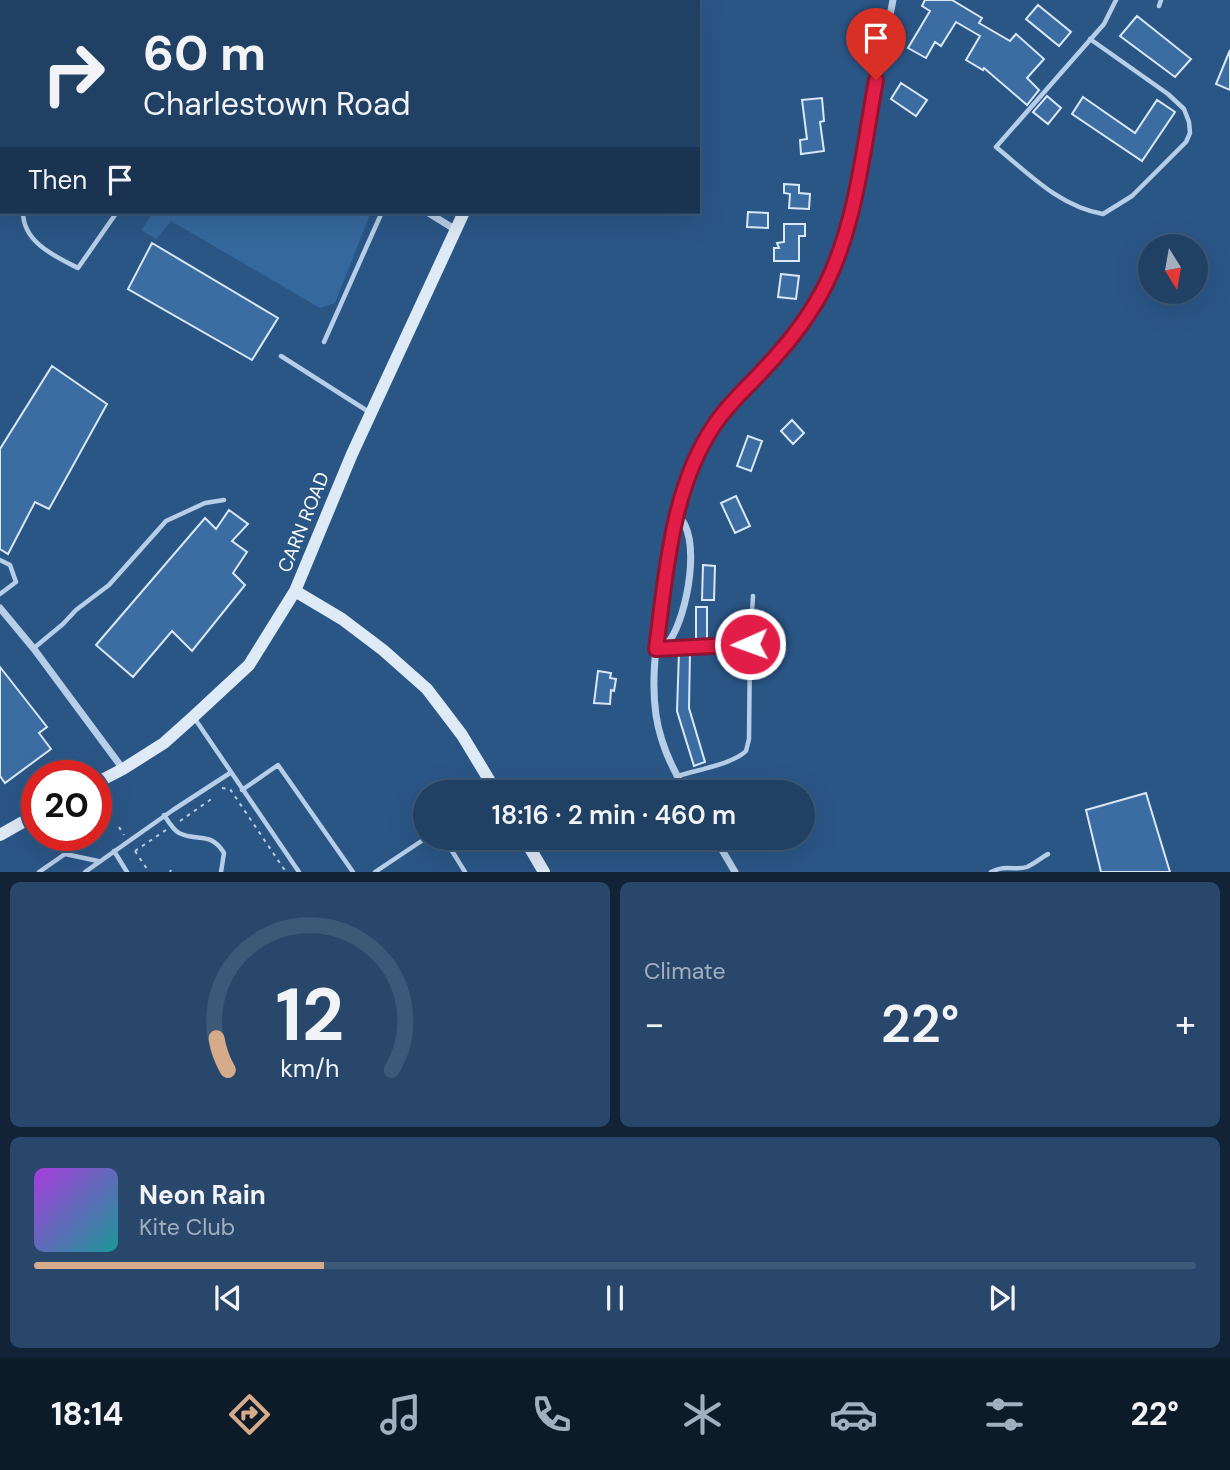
<!DOCTYPE html>
<meta charset="utf-8">
<style>
body{margin:0;font-family:"DM Sans",sans-serif;background:#28476a;color:#f1f3f6;height:100vh;display:flex;flex-direction:column;font-size:26px;white-space:nowrap}
*{box-sizing:border-box;margin:0}
p{font-size:23px;color:#a2afbf}
.icon{flex:none;width:38px;height:38px;fill:none;stroke:currentColor;stroke-width:2;stroke-linecap:round;stroke-linejoin:round}
.map{position:relative;height:872px;overflow:hidden}
.side{display:flex;flex-direction:column;gap:10px;padding:10px;background:#122337;flex:1}
.side>*{flex:none}
.top-card{position:absolute;left:0px;top:0px;width:700px;height:214px;box-shadow:0 7px 28px #0002,0 0 0 2px #3d5978;background:#204064;color:#f1f3f6;overflow:hidden}
.needle{width:46px;rotate:169deg}
.fabs{position:absolute;left:1138px;top:234px;display:grid;gap:14px}
.fabs a{display:grid;place-items:center;width:70px;height:70px;border-radius:50%;background:#204064;box-shadow:0 7px 28px #0002,0 0 0 2px #3d5978;font-size:35px}
.speed{position:absolute;left:21px;top:760px;display:flex;gap:14px;font-size:35px;font-weight:700;text-align:center}
.speed>*{display:grid;place-content:center;width:91px;height:91px;border-radius:50%;background:#204064;box-shadow:0 7px 28px #0002,0 0 0 2px #3d5978;line-height:1}
.speed .limit{border:10px solid #d22;background:#fff;color:#111}
.pin{position:absolute;display:grid;place-items:center;width:60px;height:60px;color:#fff;margin:-72px -30px;border-radius:50% 50% 50% 0;rotate:-45deg;box-shadow:0 0 7px #0007}
.pin .icon{rotate:45deg}
.me{position:absolute;width:77px;margin:-38px;rotate:268deg;stroke-linejoin:round;filter:drop-shadow(0 0 5px #0008)}
.turn{display:flex;align-items:center;gap:24px;height:147px;padding:0 28px;font-size:32px}
.turn .icon{width:91px;height:91px;stroke-width:2.5}
.turn b{display:block;font-size:49px;line-height:60px}
.then{display:flex;align-items:center;height:66px;padding:0 28px;background:#0003;gap:14px;font-size:26px}
.big{font-size:52px;font-weight:600;line-height:1.1}
.side .card{flex:1;display:flex;flex-direction:column;justify-content:center;gap:10px;min-width:0;padding:0 24px;border-radius:10px;background:#28476a}
.side .dial{align-items:center;gap:0}
.dial svg{height:182px;overflow:visible;fill:none;stroke:#3d5978;stroke-width:7;stroke-linecap:round;text-anchor:middle}
.dial text{fill:#f1f3f6;stroke:none}
.song{display:flex;align-items:center;gap:21px}
.cover{width:84px;height:84px;border-radius:10px;background:linear-gradient(135deg,hsl(280 70% 55%),hsl(180 70% 35%))}
.played{height:7px;border-radius:4px;background:linear-gradient(90deg,#d6ab8b 25%,#3d5978 25%)}
.keys{display:flex;justify-content:space-around;direction:ltr}
.heat{display:flex;justify-content:space-between;align-items:center;font-size:38px;direction:ltr}
.side .tiles{flex:1;display:grid;gap:10px;grid-template-columns:1fr 1fr}
.card:last-child{grid-column:span 2}
.trip{position:absolute;left:413px;top:780px;width:402px;height:70px;border-radius:35px;background:#204064;box-shadow:0 7px 28px #0002,0 0 0 2px #3d5978;font-weight:600;line-height:70px;text-align:center}
.menu{display:flex;height:112px;justify-content:space-around;align-items:center;background:#0d1a28;color:#a2afbf}
.menu .icon{width:49px;height:49px}
.menu .current{color:#d6ab8b}
.menu b{font-size:32px;color:#f1f3f6}
.map>svg:first-child{display:block}
.green{fill:#35689d}
.building{fill:#3b6da2;stroke:#d9e7f6;stroke-width:2}
.lines{fill:none;stroke-linecap:round;stroke-linejoin:round}
.path{stroke:#b6cee7;stroke-width:2;stroke-dasharray:3.5 5;stroke-linecap:butt}
.lane{stroke:#b6cee7;stroke-width:4.5}
.street{stroke:#b6cee7;stroke-width:7}
.secondary{stroke:#dfeaf7;stroke-width:12}
.route-casing{stroke:#92132f;stroke-width:18}
.route{stroke:#e11d48;stroke-width:12}
.labels{text-anchor:middle;stroke-width:7;stroke-linejoin:round;paint-order:stroke}
.street-label{font-size:19px;fill:#fff;stroke:#2a5686}
</style>
<div class="map">
<svg width="1230" height="872" viewBox="0 0 1230 872">
<rect width="100%" height="100%" fill="#2a5686"/>
<path class="green" d="M154,212H371L335,303L320,308L171,221L156,239L141,230Z"/>
<path class="building" d="M925,0H952L982,18L979,23L1010,41L1016,34L1044,59L1027,78L1039,90L1027,105L984,68L983,70L966,60L980,36L956,22L941,46L935,42L926,58L908,48L930,11L922,6Z
M1038,5L1071,32L1059,46L1026,19Z
M1137,16L1191,59L1175,77L1120,36Z
M1230,50V90L1216,84Z
M901,83L927,100L916,116L891,99Z
M1047,96L1061,108L1048,124L1033,112Z
M1083,97L1135,133L1157,100L1175,112L1142,161L1072,114Z
M822,98L824,121L820,122L824,151L801,154L800,140L807,139L802,100Z
M784,184L799,185V193L810,194L809,209L789,208L790,194L784,193Z
M748,212L768,213V228L747,227Z
M784,224H805V236H799V261H774V248H779L777,243L784,242Z
M152,243L278,318L252,360L128,289Z
M781,274L799,276L796,299L778,297Z
M52,366L107,404L49,509L35,502L8,554L0,549V449Z
M792,420L804,433L793,444L781,431Z
M748,436L762,441L751,471L737,466Z
M736,496L750,526L735,533L721,503Z
M229,510L248,524L232,541L247,552L233,573L245,585L192,651L172,631L133,677L96,645L205,518L216,529Z
M703,565L715,566L714,600H702Z
M696,607H707V641H696Z
M690,651L689,708L705,762L694,766L677,711L679,652Z
M0,667L47,727L39,733L51,749L5,783L0,776Z
M598,671L611,673L610,678L616,679L614,691L611,690L610,704L594,703Z
M1146,793L1170,872H1101L1086,810Z"/>
<g class="lines">
<path class="path" d="M57,1V2
M222,788L230,789L286,872
M180,821L210,800L208,798
M119,827L124,835
M135,851L166,830
M135,851L149,872
M170,872L171,870"/>
<path class="lane" d="M199,0L200,2
M326,0L327,2
M440,0L442,2
M184,2L185,0
M524,2L526,0
M1159,6L1161,0
M0,7L2,8
M1090,39L1168,94L1184,109L1189,122L1190,133L1186,142L1132,196L1103,214C1060,207 1028,173 996,147L1104,24L1116,0
M0,40L2,42
M0,87L2,84
M23,212C23,242 54,256 78,268L117,212
M324,342L382,212
M281,356L369,412
M0,560L10,565L16,582L0,594
M34,648L63,624L76,610L109,585L166,521L205,503L224,500
M660,648L750,644
M195,719L299,872
M678,776C696,770 733,764 746,751L749,739L750,644L753,596
M242,790L278,765L353,872
M164,815C168,821 173,830 179,833C197,842 211,831 224,853L221,872
M444,838L465,872
M114,851L127,872
M39,872L65,854L98,861
M85,872L173,810L230,773
M375,872L426,838
M991,872C1006,864 1016,871 1027,867C1034,864 1041,858 1048,854"/>
<path class="street" d="M78,0L81,2
M427,212L456,230
M0,608L34,649L123,769
M656,649C661,646 666,644 670,640C687,616 703,534 677,515
M687,793C672,769 660,742 656,715C651,681 656,647 660,614C669,549 677,478 715,423C730,403 748,387 765,368C792,339 817,305 833,268C849,231 855,190 863,150C873,100 883,50 893,0
M715,838L735,872"/>
<path class="secondary" d="M605,2L606,0
M295,591L342,619L383,650L427,689L462,735L497,793
M96,783L123,769L164,743L193,717L249,665L295,591L352,454L464,212
M0,835L37,814
M524,838L544,872"/>
</g>
<g class="lines">
<g class="route-casing">
<path id="route" d="M750,644L656,649C666,574 671,488 715,424C729,403 748,387 765,368C789,343 812,313 827,282C856,223 864,145 876,80"/>
</g>
<use href="#route" class="route"/>
</g>
<g class="labels">
<g class="street-label">
<text transform="translate(303 522) rotate(-68)" y="7">CARN ROAD</text>
</g>
</g>
</svg>
<div class="fabs">
<a><svg class="needle" viewBox="-14 -14 28 28"><path d="M0-13l5 13h-10z" fill="#e53935"/><path d="M0 13l5-13h-10z" fill="#a2afbf"/></svg></a>
</div>
<div class="speed"><div class="limit">20</div></div>
<div class="pin" style="left:876px;top:80px;background:#d93025"><svg class="icon" aria-label="arrive" viewBox="0 0 24 24"><path d="M6 21V4h12l-3 4 3 4H6"/></svg></div>
<svg class="me" style="left:750px;top:644px" viewBox="-20 -20 40 40"><circle r="17" fill="#e11d48" stroke="#fff" stroke-width="3"/><path d="M0-11L8 9 0 5-8 9z" fill="#fff"/></svg>
<div class="trip">18:16 · 2 min · 460 m</div>
<div class="top-card">
<div class="turn"><svg class="icon" aria-label="right" viewBox="0 0 24 24"><path d="M7 20v-9h11M14 6l5 5-5 5"/></svg><div><b>60 m</b>Charlestown Road</div></div>
<div class="then">Then<svg class="icon" aria-label="arrive" viewBox="0 0 24 24"><path d="M6 21V4h12l-3 4 3 4H6"/></svg></div>
</div>
</div>
<section class="side">
<div class="tiles">
<div class="card dial"><svg viewBox="0 0 100 80">
<path d="M14 69A42 42 0 1 1 86 69"/>
<path d="M14 69A42 42 0 0 1 9 55" stroke="#d6ab8b"/>
<text x="50" y="56" font-size="32" font-weight="700">12</text>
<text x="50" y="72" font-size="11">km/h</text>
</svg></div>
<div class="card"><p>Climate</p>
<div class="heat"><a>−</a><b class="big">22°</b><a>+</a></div>
</div>
<div class="card">
<div class="song"><i class="cover"></i><div><b>Neon Rain</b><p>Kite Club</p></div></div>
<div class="played"></div>
<div class="keys"><svg class="icon" aria-label="previous" viewBox="0 0 24 24"><path d="M18 5L8 12l10 7zM5 5v14"/></svg><svg class="icon" aria-label="pause" viewBox="0 0 24 24"><path d="M8 5v14M16 5v14"/></svg><svg class="icon" aria-label="next" viewBox="0 0 24 24"><path d="M6 5l10 7-10 7zM19 5v14"/></svg></div>
</div>
</div>
</section>
<nav class="menu">
<b>18:14</b>
<svg class="icon current" aria-label="directions" viewBox="0 0 24 24"><path d="M12 3l9 9-9 9-9-9zM9 14v-3h6M13 9l2 2-2 2"/></svg>
<svg class="icon" aria-label="music" viewBox="0 0 24 24"><path d="M9 18V5l10-2v13"/><circle cx="6" cy="18" r="3"/><circle cx="16" cy="16" r="3"/></svg>
<svg class="icon" aria-label="phone" viewBox="0 0 24 24"><path d="M5 4h4l2 5-3 2q2 4 5 5l2-3 5 2v4C11 20 4 13 5 4z"/></svg>
<svg class="icon" aria-label="climate" viewBox="0 0 24 24"><path d="M12 3v18M4 7l16 10M4 17L20 7"/></svg>
<svg class="icon" aria-label="car" viewBox="0 0 24 24"><path d="M5 17H2v-5l4-1 3-4h7l3 4 3 1v5h-3M9 17h6M6 11h13"/><circle cx="7" cy="17" r="2"/><circle cx="17" cy="17" r="2"/></svg>
<svg class="icon" aria-label="filters" viewBox="0 0 24 24"><path d="M4 7h16M4 17h16"/><circle cx="9" cy="7" r="2"/><circle cx="15" cy="17" r="2"/></svg>
<b>22°</b>
</nav>
